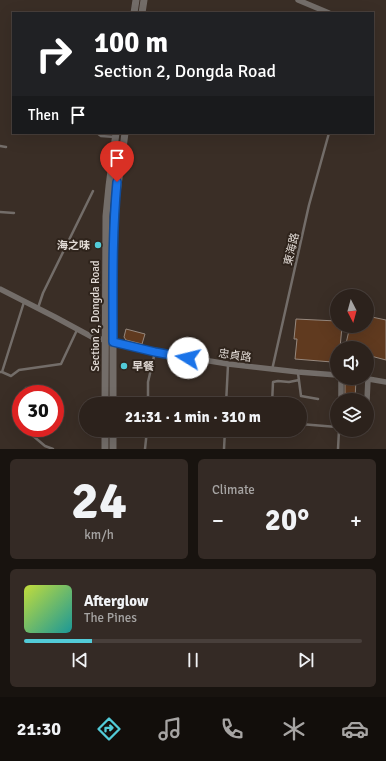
<!DOCTYPE html>
<meta charset="utf-8">
<style>
body{margin:0;font-family:Signika,"Noto Sans TC",sans-serif;background:#342a25;color:#f1f3f6;height:100vh;display:flex;flex-direction:column;font-size:15px;white-space:nowrap}
*{box-sizing:border-box;margin:0}
p{font-size:13px;color:#a6a4a3}
.icon{flex:none;width:22px;height:22px;fill:none;stroke:currentColor;stroke-width:2;stroke-linecap:round;stroke-linejoin:round}
.map{position:relative;height:449px;overflow:hidden}
.drawer{display:flex;flex-direction:column;gap:10px;padding:10px;background:#18130f;flex:1}
.drawer>*{flex:none}
.hud{position:absolute;left:12px;top:12px;width:362px;height:122px;border-radius:0px;box-shadow:0 4px 16px #0002,0 0 0 1px #483f3b;background:#202124;color:#fff;overflow:hidden}
.needle{width:26px;rotate:174deg}
.buttons{position:absolute;left:330px;top:289px;display:grid;gap:8px}
.buttons a{display:grid;place-items:center;width:44px;height:44px;border-radius:50%;background:#2c221c;box-shadow:0 4px 16px #0002,0 0 0 1px #483f3b;font-size:20px}
.speed{position:absolute;left:12px;top:385px;display:flex;gap:8px;font-size:20px;font-weight:700;text-align:center}
.speed>*{display:grid;place-content:center;width:52px;height:52px;border-radius:50%;background:#2c221c;box-shadow:0 4px 16px #0002,0 0 0 1px #483f3b;line-height:1}
.speed .limit{border:6px solid #d22;background:#fff;color:#111}
.pin{position:absolute;display:grid;place-items:center;width:34px;height:34px;color:#fff;margin:-41px -17px;border-radius:50% 50% 50% 0;rotate:-45deg;box-shadow:0 0 4px #0007}
.pin .icon{rotate:45deg}
.me{position:absolute;width:44px;margin:-22px;rotate:279deg;stroke-linejoin:round;filter:drop-shadow(0 0 3px #0008)}
.turn{display:flex;align-items:center;gap:14px;height:84px;padding:0 16px;font-size:18px}
.turn .icon{width:52px;height:52px;stroke-width:2.5}
.turn b{display:block;font-size:28px;line-height:34px}
.then{display:flex;align-items:center;height:38px;padding:0 16px;background:#0003;gap:8px;font-size:15px}
.big{font-size:30px;font-weight:700;line-height:1.1}
.drawer .card{flex:1;display:flex;flex-direction:column;justify-content:center;gap:6px;min-width:0;padding:0 14px;border-radius:6px;background:#342a25}
.drawer .dial{align-items:center;gap:0}
.dial b{font-size:52px;line-height:1}
.song{display:flex;align-items:center;gap:12px}
.cover{width:48px;height:48px;border-radius:6px;background:linear-gradient(135deg,hsl(70 70% 55%),hsl(180 70% 35%))}
.played{height:4px;border-radius:2px;background:linear-gradient(90deg,#52cbd8 20%,#483f3b 20%)}
.keys{display:flex;justify-content:space-around;direction:ltr}
.heat{display:flex;justify-content:space-between;align-items:center;font-size:22px;direction:ltr}
.drawer .tiles{flex:1;display:grid;gap:10px;grid-template-columns:1fr 1fr}
.card:last-child{grid-column:span 2}
.trip{position:absolute;left:79px;top:397px;width:228px;height:40px;border-radius:20px;background:#2c221c;box-shadow:0 4px 16px #0002,0 0 0 1px #483f3b;font-weight:700;line-height:40px;text-align:center}
.dock{display:flex;height:64px;justify-content:space-around;align-items:center;background:#120e0b;color:#a6a4a3}
.dock .icon{width:28px;height:28px}
.dock .selected{color:#52cbd8}
.dock b{font-size:18px;color:#f1f3f6}
.map>svg:first-child{display:block}
.building{fill:#603a1f;stroke:#96887e}
.lines{fill:none;stroke-linecap:round;stroke-linejoin:round}
.service{stroke:#736d69;stroke-width:2.5}
.minor{stroke:#736d69;stroke-width:5.5}
.tertiary{stroke:#736d69;stroke-width:7}
.route-casing{stroke:#114b97;stroke-width:10}
.route{stroke:#1a73e8;stroke-width:7}
.poi-dot{fill:#52cbd8;stroke:#2f241c;stroke-width:1.5}
.labels{text-anchor:middle;stroke-width:4;stroke-linejoin:round;paint-order:stroke}
.poi-label{font-size:11px;font-weight:bold;fill:#e1dad5;stroke:#2f241c;text-anchor:end}
.street-label{font-size:11px;fill:#e1dad5;stroke:#2f241c}
</style>
<div class="map">
<svg width="386" height="449" viewBox="0 0 386 449">
<rect width="100%" height="100%" fill="#3a2e26"/>
<path class="building" d="M367,316L386,320V360L367,355V348H345L350,326H367Z
M296,319L337,321V326H342L340,348H337L336,364H331L332,362L295,359L297,339H294Z
M126,329L145,334L142,344L126,340L124,337Z
M345,379H356L355,400H345Z"/>
<g class="lines">
<path class="service" d="M97,133L101,136L115,137
M0,146L6,147
M0,212L14,213
M38,308L43,293L93,191
M272,370L309,205L329,133
M0,372H2L11,376L19,370L61,364L77,330
M2,372L24,302
M298,373L301,396L318,399
M26,388V394
M148,404V382L155,352
M226,404L228,365
M272,404L273,382L278,381L289,382L299,380
M300,424L337,427
M31,428L32,435L45,446L53,449
M145,449L147,430
M224,449L225,430
M338,449L339,430"/>
<path class="minor" d="M298,0L329,13
M0,289L55,317L92,337L155,352L228,364L298,372L337,375
M363,378L386,382
M341,400V378
M367,400L368,379"/>
<path class="tertiary" d="M134,13L136,0
M142,13L144,0
M105,404L106,216L109,186L116,133
M113,404V257L115,208L125,133
M105,449V430
M113,449V430"/>
</g>
<g class="lines">
<g class="route-casing">
<path id="route" d="M117,182C112,235 113,288 113,342L155,352L188,358"/>
</g>
<use href="#route" class="route"/>
</g>
<g class="poi-dot">
<circle cx="98" cy="245" r="4"/>
<circle cx="124" cy="366" r="4"/>
</g>
<g class="labels">
<g class="poi-label">
<text x="90" y="249">海之味</text>
<text x="132" y="370" text-anchor="start">早餐</text>
</g>
<g class="street-label">
<text transform="translate(291 249) rotate(-77)" y="4">東海路</text>
<text transform="translate(95 316) rotate(-90)" y="4">Section 2, Dongda Road</text>
<text transform="translate(235 355) rotate(8)" y="4">忠貞路</text>
</g>
</g>
</svg>
<div class="buttons">
<a><svg class="needle" viewBox="-14 -14 28 28"><path d="M0-13l5 13h-10z" fill="#e53935"/><path d="M0 13l5-13h-10z" fill="#a6a4a3"/></svg></a>
<a><svg class="icon" aria-label="sound" viewBox="0 0 24 24"><path d="M4 9h4l5-4v14l-5-4H4zM17 9q2 3 0 6"/></svg></a>
<a><svg class="icon" aria-label="layers" viewBox="0 0 24 24"><path d="M12 4l9 5-9 5-9-5zM3 14l9 5 9-5"/></svg></a>
</div>
<div class="speed"><div class="limit">30</div></div>
<div class="pin" style="left:117px;top:182px;background:#d93025"><svg class="icon" aria-label="arrive" viewBox="0 0 24 24"><path d="M6 21V4h12l-3 4 3 4H6"/></svg></div>
<svg class="me" style="left:188px;top:358px" viewBox="-20 -20 40 40"><circle r="19" fill="#fff"/><path d="M0-13L10 11 0 6-10 11z" fill="#1a73e8"/></svg>
<div class="trip">21:31 · 1 min · 310 m</div>
<div class="hud">
<div class="turn"><svg class="icon" aria-label="right" viewBox="0 0 24 24"><path d="M7 20v-9h11M14 6l5 5-5 5"/></svg><div><b>100 m</b>Section 2, Dongda Road</div></div>
<div class="then">Then<svg class="icon" aria-label="arrive" viewBox="0 0 24 24"><path d="M6 21V4h12l-3 4 3 4H6"/></svg></div>
</div>
</div>
<section class="drawer">
<div class="tiles">
<div class="card dial"><b>24</b><p>km/h</p></div>
<div class="card"><p>Climate</p>
<div class="heat"><a>−</a><b class="big">20°</b><a>+</a></div>
</div>
<div class="card">
<div class="song"><i class="cover"></i><div><b>Afterglow</b><p>The Pines</p></div></div>
<div class="played"></div>
<div class="keys"><svg class="icon" aria-label="previous" viewBox="0 0 24 24"><path d="M18 5L8 12l10 7zM5 5v14"/></svg><svg class="icon" aria-label="pause" viewBox="0 0 24 24"><path d="M8 5v14M16 5v14"/></svg><svg class="icon" aria-label="next" viewBox="0 0 24 24"><path d="M6 5l10 7-10 7zM19 5v14"/></svg></div>
</div>
</div>
</section>
<nav class="dock">
<b>21:30</b>
<svg class="icon selected" aria-label="directions" viewBox="0 0 24 24"><path d="M12 3l9 9-9 9-9-9zM9 14v-3h6M13 9l2 2-2 2"/></svg>
<svg class="icon" aria-label="music" viewBox="0 0 24 24"><path d="M9 18V5l10-2v13"/><circle cx="6" cy="18" r="3"/><circle cx="16" cy="16" r="3"/></svg>
<svg class="icon" aria-label="phone" viewBox="0 0 24 24"><path d="M5 4h4l2 5-3 2q2 4 5 5l2-3 5 2v4C11 20 4 13 5 4z"/></svg>
<svg class="icon" aria-label="climate" viewBox="0 0 24 24"><path d="M12 3v18M4 7l16 10M4 17L20 7"/></svg>
<svg class="icon" aria-label="car" viewBox="0 0 24 24"><path d="M5 17H2v-5l4-1 3-4h7l3 4 3 1v5h-3M9 17h6M6 11h13"/><circle cx="7" cy="17" r="2"/><circle cx="17" cy="17" r="2"/></svg>
</nav>
